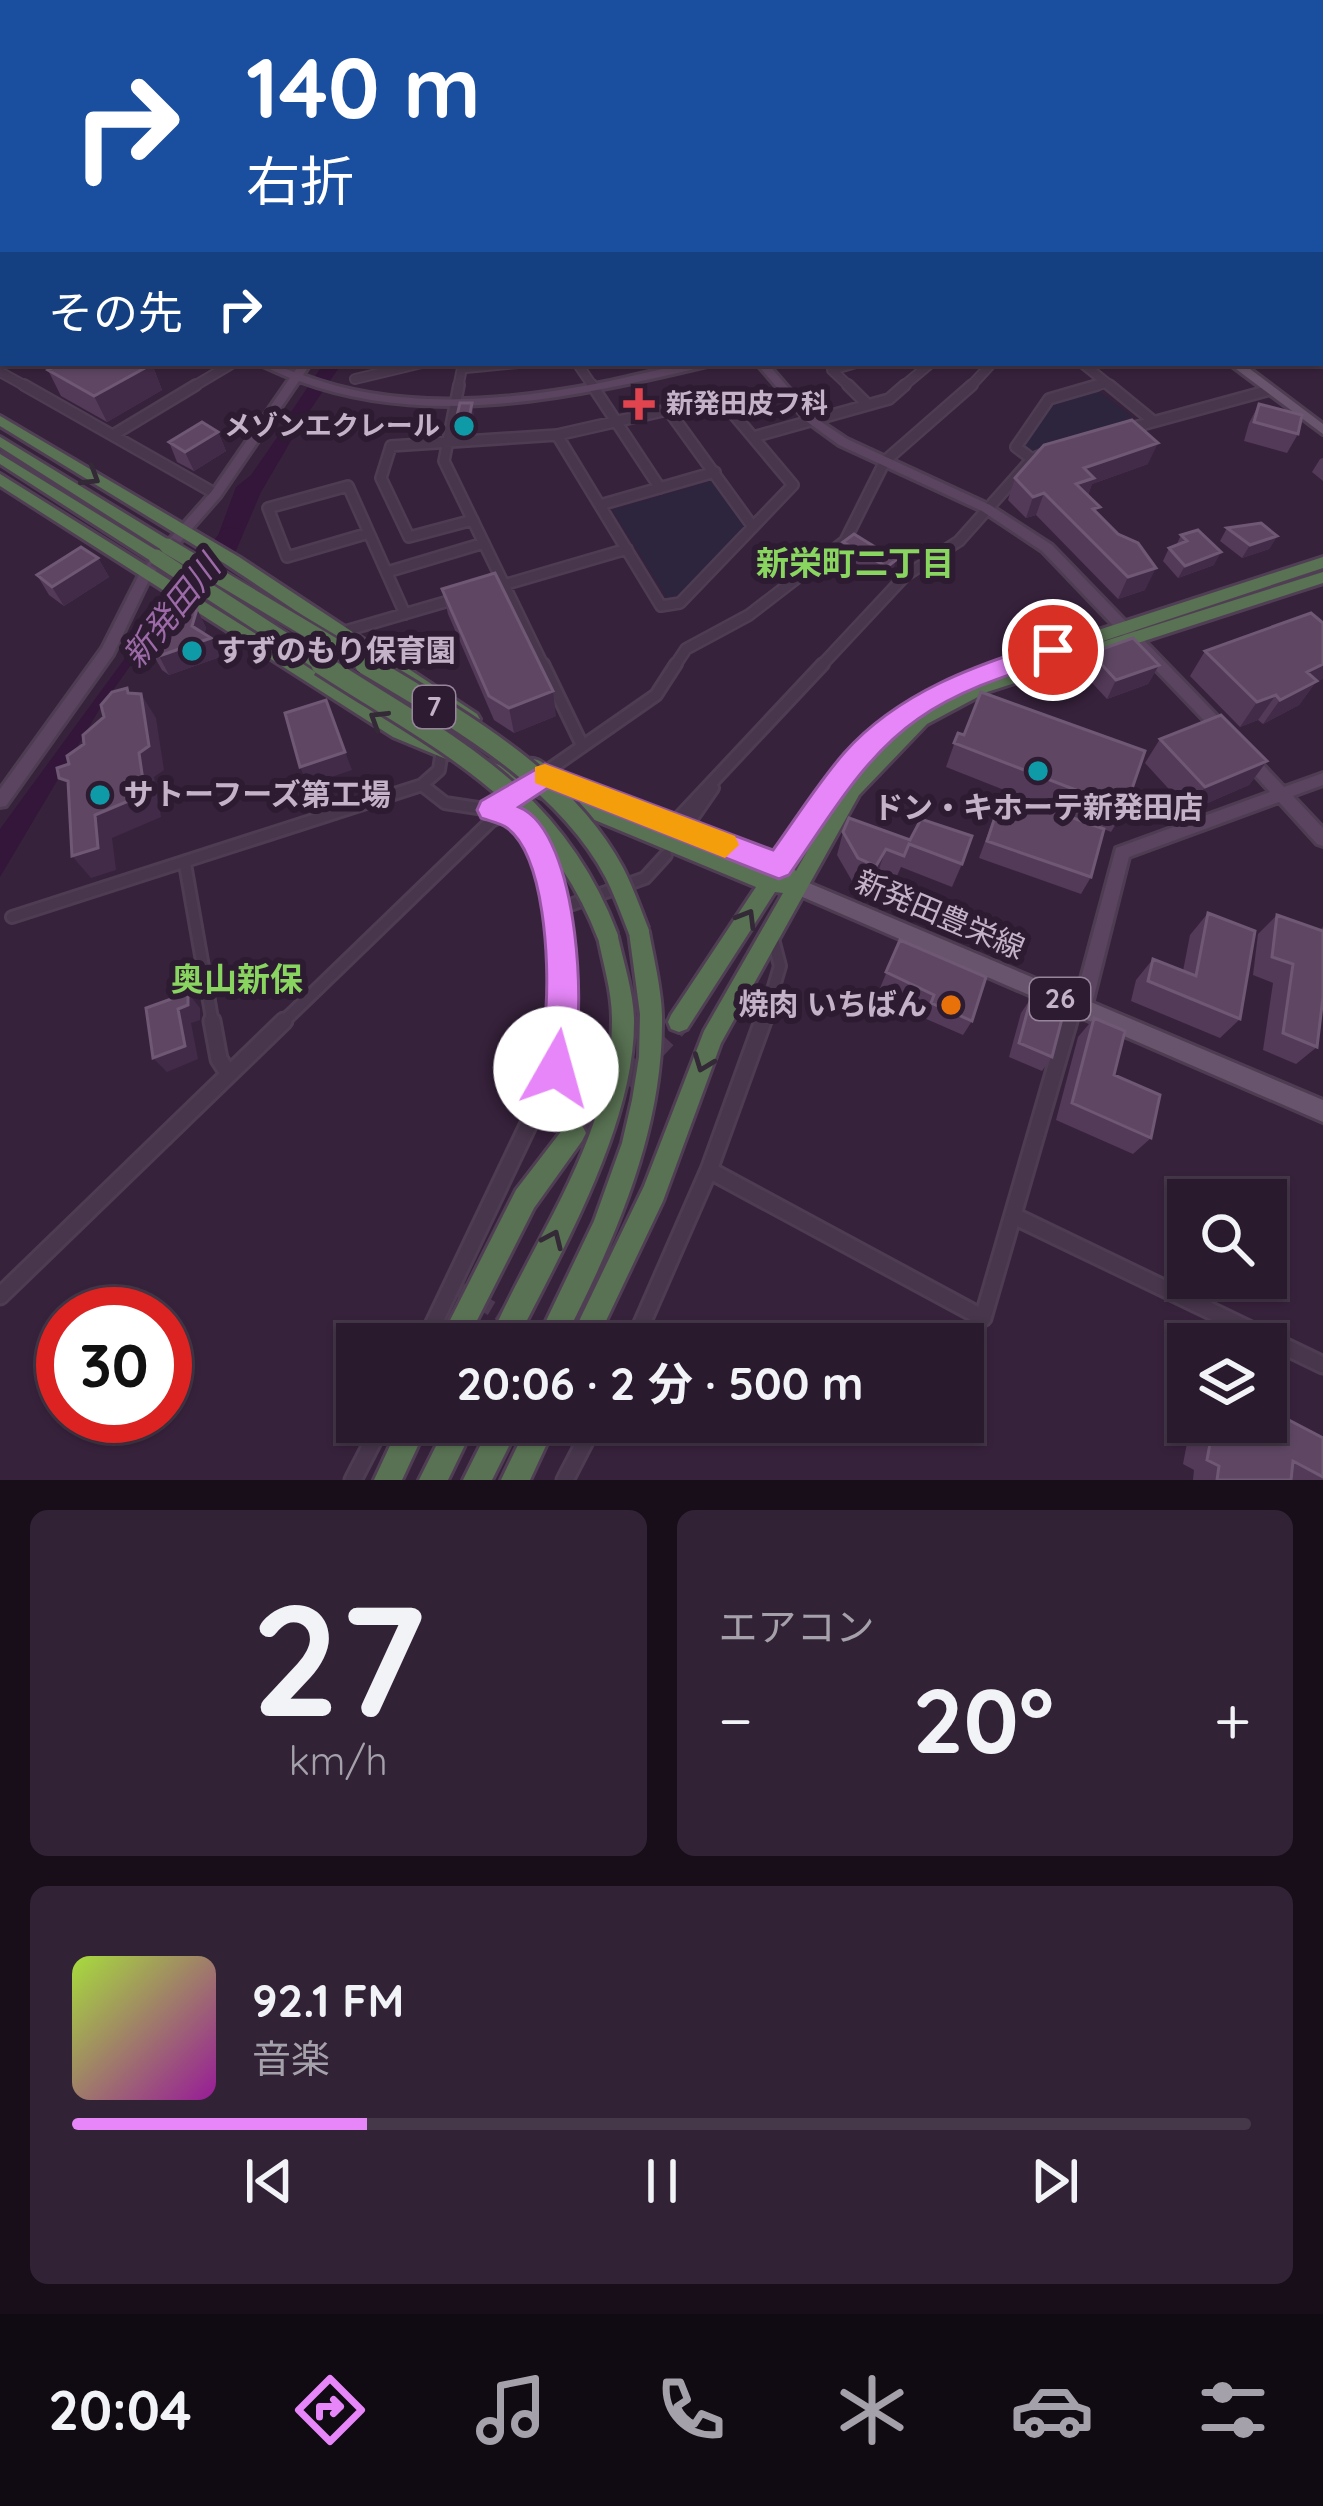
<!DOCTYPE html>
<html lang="ja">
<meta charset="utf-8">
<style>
body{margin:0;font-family:Quicksand,"Noto Sans JP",sans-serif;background:#312335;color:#f1f3f6;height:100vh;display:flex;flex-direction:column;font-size:45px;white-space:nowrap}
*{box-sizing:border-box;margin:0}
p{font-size:39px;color:#a5a1aa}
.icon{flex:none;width:66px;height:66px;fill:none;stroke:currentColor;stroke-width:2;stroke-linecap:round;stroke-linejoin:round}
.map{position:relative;height:1480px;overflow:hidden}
.drawer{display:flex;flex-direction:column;gap:30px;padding:30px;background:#170e19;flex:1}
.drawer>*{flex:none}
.banner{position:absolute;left:0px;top:0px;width:1323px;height:366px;box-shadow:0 3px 9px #0004,0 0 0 3px #453849;background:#1a4fa0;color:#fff;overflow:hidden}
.fabs{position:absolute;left:1167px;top:1179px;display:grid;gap:24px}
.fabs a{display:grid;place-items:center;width:120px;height:120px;border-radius:0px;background:#291a2d;box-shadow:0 3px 9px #0004,0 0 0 3px #453849;font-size:60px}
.speed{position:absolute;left:36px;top:1287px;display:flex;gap:24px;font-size:60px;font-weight:700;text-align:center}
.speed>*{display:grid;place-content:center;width:156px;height:156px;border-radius:50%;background:#291a2d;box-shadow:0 3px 9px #0004,0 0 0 3px #453849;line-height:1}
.speed .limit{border:18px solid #d22;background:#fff;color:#111}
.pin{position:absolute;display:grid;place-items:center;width:102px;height:102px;color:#fff;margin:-51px;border:6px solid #fff;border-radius:50%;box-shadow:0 3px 12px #0007}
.me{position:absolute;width:132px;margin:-66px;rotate:7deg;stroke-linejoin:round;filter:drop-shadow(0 0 9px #0008)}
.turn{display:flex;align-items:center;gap:42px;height:252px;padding:0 48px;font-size:54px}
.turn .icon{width:156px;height:156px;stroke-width:2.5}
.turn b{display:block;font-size:84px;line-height:102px}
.then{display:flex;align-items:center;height:114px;padding:0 48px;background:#0003;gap:24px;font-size:45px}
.big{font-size:90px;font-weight:700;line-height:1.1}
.drawer .tile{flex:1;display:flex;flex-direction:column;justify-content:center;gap:18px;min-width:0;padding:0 42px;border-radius:18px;background:#312335}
.drawer .dial{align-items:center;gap:0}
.dial b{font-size:156px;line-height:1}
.song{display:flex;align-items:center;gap:36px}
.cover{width:144px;height:144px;border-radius:18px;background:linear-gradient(135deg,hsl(80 70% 55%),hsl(300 70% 35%))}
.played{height:12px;border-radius:6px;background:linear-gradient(90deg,#e686f9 25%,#453849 25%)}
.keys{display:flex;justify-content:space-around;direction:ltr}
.heat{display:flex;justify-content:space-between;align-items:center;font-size:66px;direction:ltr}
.drawer .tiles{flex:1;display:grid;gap:30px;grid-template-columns:1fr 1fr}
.tile:last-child{grid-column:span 2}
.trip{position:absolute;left:336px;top:1323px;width:648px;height:120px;border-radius:0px;background:#291a2d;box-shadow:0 3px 9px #0004,0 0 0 3px #453849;font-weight:700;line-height:120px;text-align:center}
.tab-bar{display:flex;height:192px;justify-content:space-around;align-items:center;background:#100a12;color:#a5a1aa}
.tab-bar .icon{width:84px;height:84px}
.tab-bar .on{color:#e686f9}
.tab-bar b{font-size:54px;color:#f1f3f6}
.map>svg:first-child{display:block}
.green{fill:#2d243d}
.water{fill:#33163a}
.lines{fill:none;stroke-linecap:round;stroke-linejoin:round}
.river{fill:#33163a;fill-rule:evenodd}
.street-tunnel{stroke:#4c3851;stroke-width:15;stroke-dasharray:15 8;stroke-linecap:butt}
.highway-tunnel{stroke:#4c3851;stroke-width:24;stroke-dasharray:24 12;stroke-linecap:butt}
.street-far4-casing{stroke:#4e3d52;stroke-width:9}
.street-far3-casing{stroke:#4e3d52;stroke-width:12}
.street-far2-casing{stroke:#4e3d52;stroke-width:14}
.street-far1-casing{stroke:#4e3d52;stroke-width:16}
.street-casing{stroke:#4e3d52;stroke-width:21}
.secondary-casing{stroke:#4e3d52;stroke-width:6}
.primary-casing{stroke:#4e3d52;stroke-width:6}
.highway-casing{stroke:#503f54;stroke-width:6}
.street-far4{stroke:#48364c;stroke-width:6}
.street-far3{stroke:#48364c;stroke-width:8}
.street-far2{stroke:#48364c;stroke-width:9}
.street-far1{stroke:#48364c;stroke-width:10}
.street{stroke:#48364c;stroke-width:15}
.secondary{fill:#5b445f;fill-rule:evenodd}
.primary{fill:#68546c;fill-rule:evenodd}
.highway{fill:#597253;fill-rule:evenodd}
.highway-bridge-far1-casing{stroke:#503f54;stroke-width:20;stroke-linecap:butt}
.highway-bridge-casing{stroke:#503f54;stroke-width:26;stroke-linecap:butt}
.highway-bridge-far1{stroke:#597253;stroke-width:15}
.highway-bridge{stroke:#597253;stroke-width:20}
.wall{fill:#533a58}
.shaded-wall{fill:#422b48}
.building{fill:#5f4764;stroke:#6f5874;stroke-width:3}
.oneway{stroke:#342936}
.route{fill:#e686f9;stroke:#9657a2;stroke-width:3}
.slow{fill:#f59e0b}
.health-dot{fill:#e0444e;stroke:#2d1c31;stroke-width:4.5}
.culture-dot{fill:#0f9aa8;stroke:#2d1c31;stroke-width:4.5}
.food-dot{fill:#e8710a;stroke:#2d1c31;stroke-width:4.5}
.labels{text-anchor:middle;stroke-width:12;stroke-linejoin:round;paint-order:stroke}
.far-poi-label{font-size:27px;font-weight:bold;fill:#c4b2c8;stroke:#2d1c31;text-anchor:start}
.shield{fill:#2d1c31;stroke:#97859b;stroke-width:3}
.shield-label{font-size:27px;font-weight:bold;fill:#c4b2c8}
.poi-label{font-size:30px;font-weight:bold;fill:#c4b2c8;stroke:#2d1c31;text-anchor:start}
.street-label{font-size:30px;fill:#c4b2c8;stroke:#2d1c31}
.neighbourhood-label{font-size:33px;font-weight:bold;fill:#88d65f;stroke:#2d1c31}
.water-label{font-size:33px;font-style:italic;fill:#9b6aa7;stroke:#2d1c31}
</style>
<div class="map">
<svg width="1323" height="1480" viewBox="0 0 1323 1480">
<rect width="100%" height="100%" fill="#37223c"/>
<path class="green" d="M1098,391L1130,415L1129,422L1032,452L1022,447L1057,400Z
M712,481L747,528L685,592L667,598L612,510Z"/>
<path class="water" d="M305,397L315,400L261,492L235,553L216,541L236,487L251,475Z
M169,598L187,610L157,628L99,710L0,877V829Z"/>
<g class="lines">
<path class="river" d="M324,363H342L300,425H288L285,421Z
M230,527L237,529V539L174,619H158L155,614L158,609L223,529Z"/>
<path class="street-tunnel" d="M459,1289L551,1344"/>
<path class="highway-tunnel" d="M574,1133L679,1022"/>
<g class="street-far4-casing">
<path id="street-far4" d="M246,0L270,3
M466,0L489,2
M881,0L885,3
M952,0L957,3
M1028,0L1033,3
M1064,0L1070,3
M1102,0L1107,3
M1177,0L1183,3
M1273,0L1278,3
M0,2L8,3
M99,3L106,0
M211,3L216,0
M322,3L327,0
M430,3L434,0
M598,3L602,0
M669,3L689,0
M903,3L923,0
M985,3L1006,0"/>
</g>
<g class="street-far3-casing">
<path id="street-far3" d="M577,363L594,388
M1082,363L1113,388
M466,368L518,363
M0,372L29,388
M355,379L422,363
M191,388L233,363
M458,388L463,363
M851,388L832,370L856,363
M901,388L931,363
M969,388L992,363
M1087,388L1106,383"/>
</g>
<g class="street-far2-casing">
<path id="street-far2" d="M24,385L216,494
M459,385L444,461L544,667
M592,385L660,488
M848,385L868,405
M1109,385L1153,421
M720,398L793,485L680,603L661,606L557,435Z
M669,411L753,527
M1127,429L1270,390
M113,435L196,385
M753,437L889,399L905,385
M1032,459L1016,447L1049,399L1097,385
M348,486L369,533L287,557L268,508Z
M600,505L715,472
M473,520L409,537L381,478L391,446L557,435
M369,533L405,614
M387,572L484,543
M500,586L627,549
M342,632L459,598
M674,667L686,649L749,615L845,541L885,461L972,385
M820,667L905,576L959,541L1032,459L1046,453"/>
</g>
<g class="street-far1-casing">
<path id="street-far1" d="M543,664L582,745
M422,785L445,803L491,810L656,695L676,664
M500,813C562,831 567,970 561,1024
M693,817L713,788
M672,825L823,664
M185,864L213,1024
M559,909L645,878L666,855
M12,917L422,785L439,770L442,750
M281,1024L491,821L505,814
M763,1024L780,966L772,935
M1068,1024L1074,1005"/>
</g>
<g class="street-casing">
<path id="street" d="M212,1021L219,1059L228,1073
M709,1170L983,1318L1069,1021
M1016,1217L1323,1365
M0,1296L284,1021
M424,1344L555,1069L561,1021
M633,1344L709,1170L763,1021
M353,1480L383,1422
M565,1480L595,1422"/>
</g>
<g class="secondary-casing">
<path id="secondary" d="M113,0H130L140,3H123Z
M556,0H562L560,3H554Z
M822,0H841L831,3H812Z
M0,70L3,71V75L0,74Z
M0,127H3V133H0Z
M1320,200H1323V206H1320Z
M1320,224L1323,225V232L1320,231Z
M0,230L3,231V238L0,237Z
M256,363H271L294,372L301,363H311L303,375C395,410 500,402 595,384C634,377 673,363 712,363L707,366C576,397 430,430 299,381L220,497L151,576L113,655L6,806L0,807V789L102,648L141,571L212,491L290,378Z
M756,363H767L814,417L847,439L990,505L1052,545L1228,727L1230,731L1228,735H1218L1042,551L982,511L839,445L806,421Z
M1248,752L1253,754L1284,787L1323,773V785L1293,796L1323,828V846L1317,844L1279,802L1129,857L1091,1008L1088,1014L1082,1017L1076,1014L1073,1008L1116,848L1270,792L1243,762L1240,758L1243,754Z"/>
</g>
<g class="primary-casing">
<path id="primary" d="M753,0H762L765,3H756Z
M1228,363H1242L1323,424V434Z
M797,878L1323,1100V1122L791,892L788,886L791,880Z"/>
</g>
<g class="highway-casing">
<path id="highway" d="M0,416L239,557L477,714L480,719L477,724H465L227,565L0,426Z
M0,437L172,542L175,546L172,550H162L0,447Z
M0,454L161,553L164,557L161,561H151L0,464Z
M0,474L405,727L458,749L461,754L458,759H446L393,737L0,486Z
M1323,557V568L1061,655L1323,572V583L987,692L927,724L859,795L721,1043L663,1201L595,1344H568L644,1186L704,1031L783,893L775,892L687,1029L679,1032L671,1029L668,1022L671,1015L756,887L477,771L474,766L477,761H489L766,873L768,870L538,780L522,765L525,760C536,756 543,763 552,770L777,857L832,774L903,706L975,670ZM850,780L845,785L796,871L792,867L846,784Z
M639,923L646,925L649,932C654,960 661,987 662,1015C664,1133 614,1241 562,1344H535L594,1221L622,1143L632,1100L639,1057L640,1014L629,932L632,925Z
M608,928L615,930L618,937C624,964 633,991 634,1018C636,1123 561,1252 515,1344H488C532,1239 613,1138 612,1019C612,991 603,964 598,937L601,930Z
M574,1121L582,1125L586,1133L582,1141L534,1208L465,1344H438L516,1190L566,1125Z
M401,1422H429L402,1480H374Z
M448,1422H476L448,1480H419Z
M492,1422H521L492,1480H463Z
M529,1422H557L530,1480H501Z"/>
</g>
<use href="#street-far4" class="street-far4"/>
<use href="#street-far3" class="street-far3"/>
<use href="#street-far2" class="street-far2"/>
<use href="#street-far1" class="street-far1"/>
<use href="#street" class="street"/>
<use href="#secondary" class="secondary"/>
<use href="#primary" class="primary"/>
<use href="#highway" class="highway"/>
<g class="highway-bridge-far1-casing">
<path id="highway-bridge-far1" d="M167,546L370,667
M156,557L326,667"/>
</g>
<g class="highway-bridge-casing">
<path id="highway-bridge" d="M321,664C445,744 553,792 608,937
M365,664C454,717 563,777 614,872C624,891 631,912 639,932"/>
</g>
<use href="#highway-bridge-far1" class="highway-bridge-far1"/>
<use href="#highway-bridge" class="highway-bridge"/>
</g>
<path class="wall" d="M152,364L162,390L107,422L61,396L48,370Z
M1259,404L1298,434L1287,453L1244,441L1249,423Z
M474,415L471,432H459L456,420Z
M218,432L226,451L194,471L177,462L169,442Z
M1323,458V481L1312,472L1320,459Z
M1148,464L1092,484L1088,495L1097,514L1145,590L1118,599L1036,515L1026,518L1008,500L1015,478Z
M1227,528L1277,536L1269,549L1242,558L1220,541Z
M854,534L893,572L884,579L841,555L843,542Z
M1181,535L1214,565L1178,578L1163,561L1169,548L1176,546Z
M98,558L109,577L64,606L49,595L37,575Z
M442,589L556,716L514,733L494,720L448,614Z
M197,609L206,628L204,634L211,638L220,657L169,675L162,670L151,651Z
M1205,651L1315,683L1299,705L1263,724L1258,720L1240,727L1190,676Z
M1091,653L1159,665L1148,684L1107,699L1082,672Z
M958,733L1125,809L1111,832L1104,829L1091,877L1081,894L979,858L1003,793L1095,826L946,767Z
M1160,739L1267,761L1249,785L1189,811L1145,763Z
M849,818L962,864L952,887L901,867L896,878L878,872L869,888L852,881L837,855L843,832Z
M1208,913L1240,1019L1220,1038L1131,1001L1136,980L1153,959L1183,971L1190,935Z
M1277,915L1320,930L1323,927V1002L1317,1047L1296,1064L1263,1050L1273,983L1253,975L1258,934Z
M900,940L972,1021L963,1035L924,1018L927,1010L880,988Z
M1031,998L1052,1057L1042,1071L1009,1057L1021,1013Z
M1094,1018L1114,1075L1151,1138L1133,1154L1056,1120L1078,1037Z
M1191,1422H1266L1323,1438V1480H1193L1194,1470L1183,1464Z"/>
<path class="shaded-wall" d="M152,364L162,390L107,422L94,396Z
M472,403L474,415L471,432L469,419Z
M218,432L226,451L194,471L185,452Z
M1158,443L1148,464L1092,484L1086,500L1068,505L1084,468Z
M1044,493L1036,515L1026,518L1033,497Z
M1277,536L1269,549L1242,558L1250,545Z
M1221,552L1214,565L1178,578L1185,566Z
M98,558L109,577L64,606L52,587Z
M896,560L893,572L884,579L887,567Z
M1156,568L1145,590L1118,599L1128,577Z
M197,609L206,628L202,641L211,638L220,657L169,675L159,656L192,626Z
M1323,664V679L1315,683L1299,705L1263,724L1280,700L1307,672Z
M1159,665L1148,684L1107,699L1116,680Z
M553,691L556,716L514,733L509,708Z
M141,694L156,718L164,770L154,777L161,817L112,838L116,870L91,878L72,856L95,815Z
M1276,695L1258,720L1240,727L1257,702Z
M326,700L352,770L308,785L300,767Z
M1267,761L1249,785L1189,811L1205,787Z
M886,849L878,872L869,888L876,866Z
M188,993L200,1008V1020L191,1023L198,1059L167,1072L153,1058Z"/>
<path class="building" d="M693,0H722L726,3H697Z
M61,363H150L152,364L94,396L48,370Z
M460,403H472L469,419L456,420Z
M1259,404L1302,415L1298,434L1254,422Z
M1132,420L1158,443L1084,468L1094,478L1076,484L1100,507L1093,509L1118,534L1138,543L1156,568L1128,577L1044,493L1033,497L1015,478L1044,445Z
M202,422L218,432L185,452L169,442Z
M1261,523L1277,536L1250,545L1227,528Z
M1198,530L1221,552L1185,566L1169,548L1187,541L1181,535Z
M854,534L896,560L887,567L843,542Z
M81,547L98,558L52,587L37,575Z
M495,573L553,691L509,708L489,696L442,589Z
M183,602L197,609L192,626L211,638L159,656L151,651Z
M1311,613L1323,623V664L1307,672L1317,681L1280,700L1276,695L1257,702L1205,651Z
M1133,638L1159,665L1116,680L1091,653Z
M127,688L128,693L141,694L149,746L139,753L145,794L95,815L98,848L72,856L68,781L59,778L57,768L69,764L67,756L84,744L83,735L104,717L101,705L112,692Z
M981,692L1145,751L1125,809L954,743L958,733L964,735Z
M326,700L345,752L300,767L285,713Z
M1221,715L1267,761L1205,787L1160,739Z
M1003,793L1104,829L1091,877L987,841Z
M849,818L910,840L921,819L972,836L962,864L909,844L904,856L886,849L876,866L858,858L843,832Z
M1208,913L1255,931L1240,1019L1148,981L1153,959L1196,976Z
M1277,915L1323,931V997L1317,1047L1283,1033L1293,964L1272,957Z
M900,940L986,977L972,1021L931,1003L934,995L886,972Z
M188,993V1005L178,1009L185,1046L153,1058L146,1008Z
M1031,998L1064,1011L1052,1057L1019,1043Z
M1094,1018L1125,1031L1114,1075L1160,1095L1151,1138L1072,1103Z
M1266,1408L1323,1438V1477L1293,1461L1291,1480H1217L1219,1466L1207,1460L1214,1422H1266Z"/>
<defs><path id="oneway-chevron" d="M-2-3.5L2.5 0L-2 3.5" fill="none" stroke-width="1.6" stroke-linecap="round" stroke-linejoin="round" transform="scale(3)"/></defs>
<g class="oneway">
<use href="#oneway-chevron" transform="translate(91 477) rotate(32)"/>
<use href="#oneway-chevron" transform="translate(378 719) rotate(-148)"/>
<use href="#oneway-chevron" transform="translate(747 918) rotate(-59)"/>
<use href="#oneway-chevron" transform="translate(703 1063) rotate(111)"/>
<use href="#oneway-chevron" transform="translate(553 1239) rotate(-66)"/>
</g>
<path class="route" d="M1053,641L1065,650L1062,657C1014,673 960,689 918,719C862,758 828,820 789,875L779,879L548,788L519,807C580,831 590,1028 568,1081L556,1086L544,1081C534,1059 545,1031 546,1007C549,964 545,856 507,828C501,823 489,821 481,818L477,810L481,801L545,764L773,850C796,818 818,783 844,753C898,692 977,664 1053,641Z"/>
<path class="slow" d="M545,764L735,836L739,845L725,858L535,783V767Z"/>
<path class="health-dot" d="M633 386h12v12h12v12h-12v12h-12v-12h-12v-12h12z"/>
<g class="culture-dot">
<circle cx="464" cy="426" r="12"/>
<circle cx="192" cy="651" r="12"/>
<circle cx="1038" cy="771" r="12"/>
<circle cx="100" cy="795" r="12"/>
</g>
<circle class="food-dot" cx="951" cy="1005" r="12"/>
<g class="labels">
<g class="far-poi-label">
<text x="666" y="413">新発田皮フ科</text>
<text x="440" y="435" text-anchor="end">メゾンエクレール</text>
</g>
<g class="shield">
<rect x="413" y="686" width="42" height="42" rx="9"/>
<rect x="1030" y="978" width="60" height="42" rx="9"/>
</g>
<g class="shield-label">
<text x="434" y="716">7</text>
<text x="1060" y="1008">26</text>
</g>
<g class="poi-label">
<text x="216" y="661">すずのもり保育園</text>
<text x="124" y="805">サトーフーズ第工場</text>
<text x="1038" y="818" text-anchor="middle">ドン・キホーテ新発田店</text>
<text x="927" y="1015" text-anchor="end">焼肉 いちばん</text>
</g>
<g class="street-label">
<text transform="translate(940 915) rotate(23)" y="10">新発田豊栄線</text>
</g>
<g class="neighbourhood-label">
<text x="855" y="575">新栄町二丁目</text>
<text x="237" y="991">奥山新保</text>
</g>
<g class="water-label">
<text transform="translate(171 611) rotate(-51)" y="12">新発田川</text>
</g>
</g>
</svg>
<div class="fabs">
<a><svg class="icon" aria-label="search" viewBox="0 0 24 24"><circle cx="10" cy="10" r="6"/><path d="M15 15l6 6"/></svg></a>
<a><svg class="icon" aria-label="layers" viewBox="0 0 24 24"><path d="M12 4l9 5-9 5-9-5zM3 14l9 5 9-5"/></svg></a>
</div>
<div class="speed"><div class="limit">30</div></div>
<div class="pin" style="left:1053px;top:650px;background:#d93025"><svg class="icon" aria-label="arrive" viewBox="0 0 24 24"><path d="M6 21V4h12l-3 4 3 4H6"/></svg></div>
<svg class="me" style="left:556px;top:1069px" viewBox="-20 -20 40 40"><circle r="19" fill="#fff"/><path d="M0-13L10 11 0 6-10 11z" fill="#e686f9"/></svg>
<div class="trip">20:06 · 2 分 · 500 m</div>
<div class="banner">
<div class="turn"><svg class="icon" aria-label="right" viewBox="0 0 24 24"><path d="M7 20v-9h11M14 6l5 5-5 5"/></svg><div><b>140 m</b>右折</div></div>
<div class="then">その先<svg class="icon" aria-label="right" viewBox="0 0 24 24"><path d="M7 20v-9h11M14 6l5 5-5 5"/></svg></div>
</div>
</div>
<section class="drawer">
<div class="tiles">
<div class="tile dial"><b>27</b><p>km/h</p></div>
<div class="tile"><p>エアコン</p>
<div class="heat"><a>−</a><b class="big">20°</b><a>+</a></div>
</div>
<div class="tile">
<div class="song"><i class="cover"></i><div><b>92.1 FM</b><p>音楽</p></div></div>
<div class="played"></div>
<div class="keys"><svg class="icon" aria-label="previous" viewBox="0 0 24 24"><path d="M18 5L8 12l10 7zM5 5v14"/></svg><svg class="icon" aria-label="pause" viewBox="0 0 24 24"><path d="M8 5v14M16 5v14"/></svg><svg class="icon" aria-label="next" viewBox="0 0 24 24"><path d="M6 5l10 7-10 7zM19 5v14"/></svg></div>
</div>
</div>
</section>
<nav class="tab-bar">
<b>20:04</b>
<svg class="icon on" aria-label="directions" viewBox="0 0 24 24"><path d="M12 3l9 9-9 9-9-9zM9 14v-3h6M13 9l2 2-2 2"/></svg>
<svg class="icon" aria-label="music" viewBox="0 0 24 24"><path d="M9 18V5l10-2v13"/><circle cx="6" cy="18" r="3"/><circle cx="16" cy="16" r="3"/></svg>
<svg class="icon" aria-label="phone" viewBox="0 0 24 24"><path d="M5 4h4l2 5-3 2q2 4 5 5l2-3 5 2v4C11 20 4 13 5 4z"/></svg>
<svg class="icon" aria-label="climate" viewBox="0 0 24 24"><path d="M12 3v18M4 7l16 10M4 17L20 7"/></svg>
<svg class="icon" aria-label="car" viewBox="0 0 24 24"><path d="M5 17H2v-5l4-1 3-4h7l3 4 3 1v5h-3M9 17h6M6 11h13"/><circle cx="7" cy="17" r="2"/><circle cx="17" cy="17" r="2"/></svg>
<svg class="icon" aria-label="filters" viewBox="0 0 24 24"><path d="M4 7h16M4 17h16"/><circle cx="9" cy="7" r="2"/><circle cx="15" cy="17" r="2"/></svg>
</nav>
